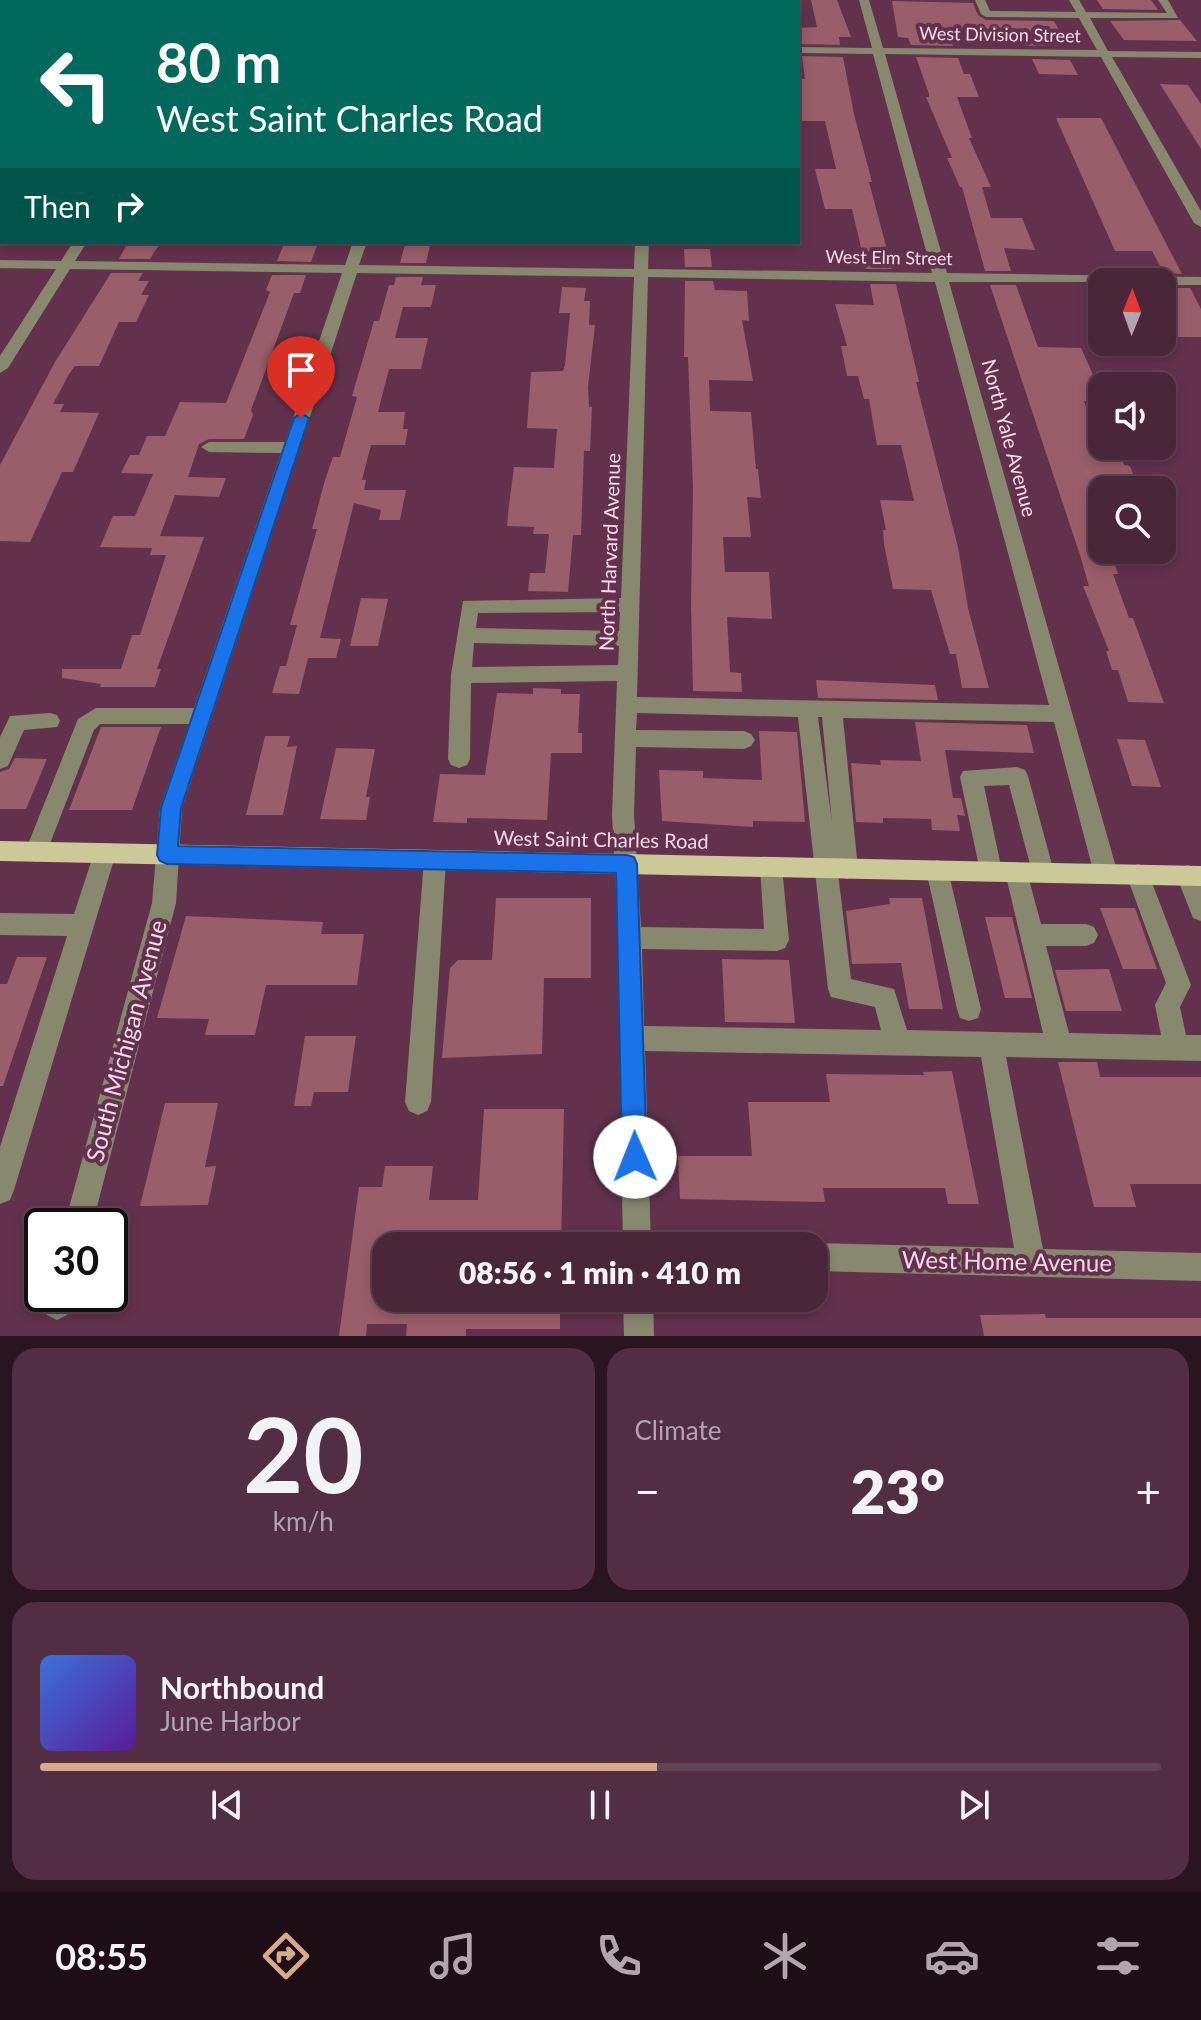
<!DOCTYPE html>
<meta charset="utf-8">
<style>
body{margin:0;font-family:Lato,sans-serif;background:#512e41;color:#f1f3f6;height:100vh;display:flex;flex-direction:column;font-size:30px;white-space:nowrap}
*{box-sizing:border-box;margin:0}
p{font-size:26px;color:#b2a5ae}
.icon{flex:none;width:44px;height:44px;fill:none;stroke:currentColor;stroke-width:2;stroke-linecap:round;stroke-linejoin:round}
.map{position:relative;height:1336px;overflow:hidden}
.sheet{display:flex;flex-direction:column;gap:12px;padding:12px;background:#29151f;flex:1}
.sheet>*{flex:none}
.guide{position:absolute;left:0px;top:0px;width:800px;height:244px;box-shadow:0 4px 12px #0003,0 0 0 2px #614353;background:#00695c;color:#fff;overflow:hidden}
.needle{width:52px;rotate:1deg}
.controls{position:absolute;left:1088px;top:268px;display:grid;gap:16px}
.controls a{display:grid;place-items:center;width:88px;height:88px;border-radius:16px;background:#4a2639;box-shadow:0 4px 12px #0003,0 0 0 2px #614353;font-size:40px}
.speed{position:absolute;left:24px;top:1208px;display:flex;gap:16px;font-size:40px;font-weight:700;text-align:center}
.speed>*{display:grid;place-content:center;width:104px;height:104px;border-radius:50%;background:#4a2639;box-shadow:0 4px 12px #0003,0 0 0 2px #614353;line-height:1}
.speed .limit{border:4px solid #111;border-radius:12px;background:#fff;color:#111}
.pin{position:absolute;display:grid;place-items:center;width:68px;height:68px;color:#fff;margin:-82px -34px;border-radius:50% 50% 50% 0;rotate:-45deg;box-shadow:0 0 8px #0007}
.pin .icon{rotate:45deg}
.me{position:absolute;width:88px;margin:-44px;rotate:359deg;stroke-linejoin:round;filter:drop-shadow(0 0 6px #0008)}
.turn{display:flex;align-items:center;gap:28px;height:168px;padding:0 24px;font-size:36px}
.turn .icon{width:104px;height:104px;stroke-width:2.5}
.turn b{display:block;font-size:56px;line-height:68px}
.then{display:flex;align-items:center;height:76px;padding:0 24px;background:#0003;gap:16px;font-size:30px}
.big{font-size:60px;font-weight:800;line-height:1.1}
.sheet .card{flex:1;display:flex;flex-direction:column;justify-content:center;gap:12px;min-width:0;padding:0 28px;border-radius:24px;background:#512e41}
.sheet .dial{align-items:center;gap:0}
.dial b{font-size:104px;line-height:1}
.song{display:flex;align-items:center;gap:24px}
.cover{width:96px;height:96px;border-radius:12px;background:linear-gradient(135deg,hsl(220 70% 55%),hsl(270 70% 35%))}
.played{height:8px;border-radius:4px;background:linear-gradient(90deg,#d6ab8b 55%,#614353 55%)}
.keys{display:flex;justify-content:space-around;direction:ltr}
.heat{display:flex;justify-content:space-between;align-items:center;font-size:44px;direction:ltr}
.sheet .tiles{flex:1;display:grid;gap:12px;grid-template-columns:1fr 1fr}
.card:last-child{grid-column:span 2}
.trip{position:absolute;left:372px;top:1232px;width:456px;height:80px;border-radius:24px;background:#4a2639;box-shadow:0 4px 12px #0003,0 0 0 2px #614353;font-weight:800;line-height:80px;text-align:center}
.tabs{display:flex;height:128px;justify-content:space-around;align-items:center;background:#1e0f17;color:#b2a5ae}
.tabs .icon{width:56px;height:56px}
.tabs .active{color:#d6ab8b}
.tabs b{font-size:36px;color:#f1f3f6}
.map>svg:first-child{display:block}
.building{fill:#985e69}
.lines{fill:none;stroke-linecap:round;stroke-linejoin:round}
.minor{fill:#88886f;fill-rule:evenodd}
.major{fill:#cac997;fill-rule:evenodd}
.rail{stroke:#d0acbe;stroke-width:4;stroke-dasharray:9 5;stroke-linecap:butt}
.route{fill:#1a73e8;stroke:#114b97;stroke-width:2}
.labels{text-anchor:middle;stroke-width:8;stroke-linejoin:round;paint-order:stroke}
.far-street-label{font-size:18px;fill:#f7d8e7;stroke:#62324c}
.street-label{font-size:20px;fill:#f7d8e7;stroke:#62324c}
.near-street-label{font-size:24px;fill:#f7d8e7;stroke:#62324c}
</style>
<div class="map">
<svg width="1201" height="1336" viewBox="0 0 1201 1336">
<rect width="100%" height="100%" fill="#62324c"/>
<path class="building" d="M811,0H837L851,37H839L840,45L800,44L798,28L817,27Z
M1097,0H1151L1158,10L1103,9Z
M892,1L973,3L978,15L986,20L1054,21L1067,45L1026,46L1018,31L970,28L975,38H950L953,46L911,45L908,38L898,37Z
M1180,20L1197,41L1124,40L1110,21Z
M802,56L843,57L854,114L872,182H869L892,269H866L852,209H825L815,169H836L825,121H798V79H805Z
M916,57L958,58L964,74H970L979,97H957L972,138H969L991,187H982L991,218H1022L1035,250L1004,248L1011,271H985L962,187H960L947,158H952L926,97H929V94Z
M1032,59L1070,60L1078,75L1039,74Z
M1160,84L1188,85L1201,104V149Z
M1056,118H1101L1182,274L1164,273L1152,251H1115Z
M297,243H318L311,262L277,261L283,246H296Z
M127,244L159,245L150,259H119Z
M405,244L430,245L426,263H400Z
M684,249H710L712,267H685Z
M111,273H143L138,281H149L141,295H149L136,322H119L99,366H75L69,374L53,404H64L60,412L99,413L73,472H62L30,542L0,541V465L55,362Z
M272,275H306L300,293H294L251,410L253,415L244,439H209L199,444L188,477L226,478L219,497L175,495L160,536L204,537L157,669H161L155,687H100L101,684L62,678V669H121L132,635H140L166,555H150L152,548L100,547L113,516H135L153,474L121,473L130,455H139L147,436H165L180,402L226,403L270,292L266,290Z
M396,277H423L421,285H436L431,307H403L395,338H428L421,369H389L378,412H405L403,429H408L405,445H371L362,480H366L364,490H406L400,520H379L381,510L354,503L320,638L341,639L336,658H308L299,694L272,693L280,666H286L297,625H290L317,529H312L325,480L333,457H340L357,397L352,396L374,321H379L389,285H394Z
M685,281H713L715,290L747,291L749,321L742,320L753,381L709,380L710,411L751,412L756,469H758L761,498L747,497L751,537H723L725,572H769L772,619L727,617L730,672L741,673L742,692L693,691L691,604L693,488L688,357H684Z
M870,284H896L919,382H916L958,547L968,608L989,688H962L956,654H950L931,590L893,589L884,544L883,530H886L880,500L914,501L901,445H877L869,399H864L858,376H847L841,346H847L835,304L874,305Z
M990,285H1016L1038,347L1081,348L1091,370L1102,401H1084L1102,450L1118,451L1124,465L1130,466L1136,482L1102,481V556H1112L1118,574H1113L1129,618H1133L1164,703L1128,702L1118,670H1112L1106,651H1109L1083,586H1089L1080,555Z
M562,287L586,288L584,301H590L589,325H595L588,387L589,407H592L590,451H584L581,535H573L568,592L528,591L530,573H545L549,534H533L534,527L507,526L509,505L514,467L554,468L557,429L527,428L531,372L563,371L565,365L570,313H559Z
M1172,288H1190L1201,309V337H1162V292H1174Z
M361,598L388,599L378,646H350Z
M816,680L935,685L938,700L818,698Z
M533,688L561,689V694H580L578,733H582V753H551L547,820L467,818V823L433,822L440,774L485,775L497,693L533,694Z
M915,722L1027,725L1034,753L945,750L953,798H961L965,816L957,815L960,831L932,830L931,819L883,818V823L856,822L851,763L881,765L880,760L921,761Z
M101,727H161L132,810H69Z
M759,731L797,732L805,822L753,821V827L662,821L659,770L703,771V778L762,780Z
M265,736H290L287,747L297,746L283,815H246Z
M1117,739L1145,740L1161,787L1132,786Z
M336,748L375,749L366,797H370L366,820L320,819Z
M15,758L47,759L26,809H0V772L9,769Z
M496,898H591V978H544L542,1054L442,1058L450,968L458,960H492Z
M889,898H922L943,1009H909L901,963L852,964L846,911L890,904Z
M1100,908H1135L1157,969H1123Z
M186,916L323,922L321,934H364L357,985H266L255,1035H205L209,1019L157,1018Z
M985,917H1012L1032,998H1005Z
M17,957H47L3,1086H0V984H7Z
M722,959L789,960L795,1023L725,1022Z
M1109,969L1122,1011H1066L1055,970Z
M305,1036H356L348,1092H314L311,1106H294Z
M1058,1062H1097L1100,1077H1201V1184H1130L1136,1207H1094Z
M952,1071L979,1204H948L945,1188H823L825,1202L680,1199L678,1156H752L748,1102H830L826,1074L924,1075L923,1072Z
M165,1103H218L205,1167L216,1166L208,1205L140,1206Z
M484,1109H564L561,1246H386V1298H560V1329H466V1336H406L407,1324H367L366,1336H339L359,1187H382L385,1166H433L429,1200H478Z
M1045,1314L1046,1318H1201V1336H984L980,1315Z"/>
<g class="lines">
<path class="minor" d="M25,0H36L24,2Z
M515,0H546L547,2H514Z
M645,0H655V2H645Z
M775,0H785L786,1L776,2Z
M859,0H869L883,48L1097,50L1079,18L986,17L981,14L975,0H985L990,11L1076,12L1069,0H1079L1086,12L1167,13L1158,0H1168L1178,18H1090L1108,51L1201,52V58L1112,57L1201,211V227L1194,223L1101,57L885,54L947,273L1201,277V285H1162V282H949L1118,874L1114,881L1106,884L1098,881L1094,874L1054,722L843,718L858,869L855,876L847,879L838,874L851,979L894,989L907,1030L1043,1033L1005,872L1008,865L1016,862L1024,865L1027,872L1041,924H1086L1094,927L1098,935L1094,943L1086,946H1046L1069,1033L1161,1035L1155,1005L1166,983L1126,874L1130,867L1138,864L1146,867L1191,985L1180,1007L1186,1035H1201V1061L1006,1057L1043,1249L1201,1253V1281L814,1271V1246H806L814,1243L1014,1248L981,1057L645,1051L651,1246H623L617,914L612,814L617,681L471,683L470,759L467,765L459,768L451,765L448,759L451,675L463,601L621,598L634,277L357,273L182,808L176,903L92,1226H64L152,903L160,808L189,724H100L94,730L44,859L36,862L28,859L25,852L78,719L96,708H194L281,453L209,452L201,447L209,442H285L342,273L70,269L8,368L0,373V356L56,269L0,268V260L61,261L73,242H87L75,261L345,265L353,242H367L359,265L634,269L635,242H649L648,269L932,273L873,54L798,53V47L872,48ZM648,277L935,282L1049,705L637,697ZM620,612L619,631L476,628L478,613ZM474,643L619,646L618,665L472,667ZM637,713L798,717L828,989L831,997L875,1007L881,1030L644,1026L642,949L777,951L785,948L789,940L782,867L779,860L771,857L763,860L760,867L764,929L641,927L634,814L636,747L744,749L751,746L755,740L751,734L744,731L636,730ZM818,717H822L832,823Z
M0,29H2L0,37Z
M0,66H2V72H0Z
M50,713L57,715L60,721L57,727L24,730L8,766L0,769V737L10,716Z
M1017,767L1025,770L1028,776L1054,872L1051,879L1043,882L1035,879L1032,872L1009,785L984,786L1002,871L999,878L991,881L983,878L980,871L960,777L963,771Z
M105,843L113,846L116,853L14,1190L10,1200L0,1204V1147L67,936L0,935V913L74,914L94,853L97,846Z
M435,850L443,853L446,860L431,1102L427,1111L418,1115L409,1111L405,1102L424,860L427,853Z
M937,860L945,863L948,870L981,1009L978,1018L969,1021L960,1018L957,1009L926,870L929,863Z
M1188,865L1196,868L1201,879V921L1193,918L1176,875L1180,868Z
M45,1294H75L67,1315L57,1320L47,1315L42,1305Z
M623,1298H653L654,1336H624Z"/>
<path class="major" d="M0,841L1201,866V886L0,861Z"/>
<path class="rail" d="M187,2L226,0
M239,2L278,0
M288,2L327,0"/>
</g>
<path class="route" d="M301,413L309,418L181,808L178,846L627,855L634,857L637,864L647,1157L644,1166L635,1169L626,1166L622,1157L616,873L167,864L160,861L157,855L161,808L294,418Z"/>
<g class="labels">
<g class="far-street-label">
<text transform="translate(1000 35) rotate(1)" y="6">West Division Street</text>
<text transform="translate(889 258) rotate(1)" y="6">West Elm Street</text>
</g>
<g class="street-label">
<text transform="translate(1009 438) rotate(75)" y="7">North Yale Avenue</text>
<text transform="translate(610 552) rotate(-88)" y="7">North Harvard Avenue</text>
<text transform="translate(601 840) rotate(1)" y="7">West Saint Charles Road</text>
</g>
<g class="near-street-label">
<text transform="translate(127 1041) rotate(-75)" y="8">South Michigan Avenue</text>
<text transform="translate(1007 1262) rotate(1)" y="8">West Home Avenue</text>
</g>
</g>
</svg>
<div class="controls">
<a><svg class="needle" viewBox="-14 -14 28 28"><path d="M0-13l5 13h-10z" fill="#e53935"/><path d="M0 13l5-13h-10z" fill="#b2a5ae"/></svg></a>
<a><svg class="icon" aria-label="sound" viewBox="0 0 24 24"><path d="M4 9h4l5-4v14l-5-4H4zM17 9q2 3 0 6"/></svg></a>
<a><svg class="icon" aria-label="search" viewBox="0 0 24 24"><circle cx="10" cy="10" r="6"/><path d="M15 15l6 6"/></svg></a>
</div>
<div class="speed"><div class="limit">30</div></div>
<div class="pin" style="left:301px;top:418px;background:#d93025"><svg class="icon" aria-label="arrive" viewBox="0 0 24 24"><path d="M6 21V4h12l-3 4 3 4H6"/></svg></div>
<svg class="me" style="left:635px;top:1157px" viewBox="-20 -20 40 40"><circle r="19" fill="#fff"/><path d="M0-13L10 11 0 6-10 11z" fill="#1a73e8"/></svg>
<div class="trip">08:56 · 1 min · 410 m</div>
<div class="guide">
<div class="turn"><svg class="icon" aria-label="left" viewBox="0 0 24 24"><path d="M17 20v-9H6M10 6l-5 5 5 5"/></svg><div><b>80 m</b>West Saint Charles Road</div></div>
<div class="then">Then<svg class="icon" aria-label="right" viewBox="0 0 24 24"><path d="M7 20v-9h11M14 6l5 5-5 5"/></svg></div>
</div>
</div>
<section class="sheet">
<div class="tiles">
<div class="card dial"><b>20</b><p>km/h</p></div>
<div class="card"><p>Climate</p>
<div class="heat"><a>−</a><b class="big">23°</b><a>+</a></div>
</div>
<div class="card">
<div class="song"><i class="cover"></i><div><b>Northbound</b><p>June Harbor</p></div></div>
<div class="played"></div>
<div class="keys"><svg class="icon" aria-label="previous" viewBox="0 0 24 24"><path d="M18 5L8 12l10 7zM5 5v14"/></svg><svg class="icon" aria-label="pause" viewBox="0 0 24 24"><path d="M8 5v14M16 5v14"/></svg><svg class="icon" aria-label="next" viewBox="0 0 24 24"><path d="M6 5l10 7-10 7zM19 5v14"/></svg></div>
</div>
</div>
</section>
<nav class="tabs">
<b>08:55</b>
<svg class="icon active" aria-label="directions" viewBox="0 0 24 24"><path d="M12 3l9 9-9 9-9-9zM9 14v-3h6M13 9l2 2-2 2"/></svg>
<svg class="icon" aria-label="music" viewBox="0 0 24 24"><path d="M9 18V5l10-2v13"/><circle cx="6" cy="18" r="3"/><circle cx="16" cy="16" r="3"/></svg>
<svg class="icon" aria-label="phone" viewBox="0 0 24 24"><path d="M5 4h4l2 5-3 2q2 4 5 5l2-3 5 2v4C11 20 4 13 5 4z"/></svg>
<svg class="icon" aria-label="climate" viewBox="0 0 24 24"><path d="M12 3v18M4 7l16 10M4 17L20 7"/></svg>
<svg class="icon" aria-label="car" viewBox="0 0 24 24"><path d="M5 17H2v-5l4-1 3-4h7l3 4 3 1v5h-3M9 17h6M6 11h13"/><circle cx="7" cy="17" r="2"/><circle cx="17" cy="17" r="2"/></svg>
<svg class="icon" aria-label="filters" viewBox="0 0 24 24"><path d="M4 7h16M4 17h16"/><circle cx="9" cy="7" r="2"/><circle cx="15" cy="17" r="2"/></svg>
</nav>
